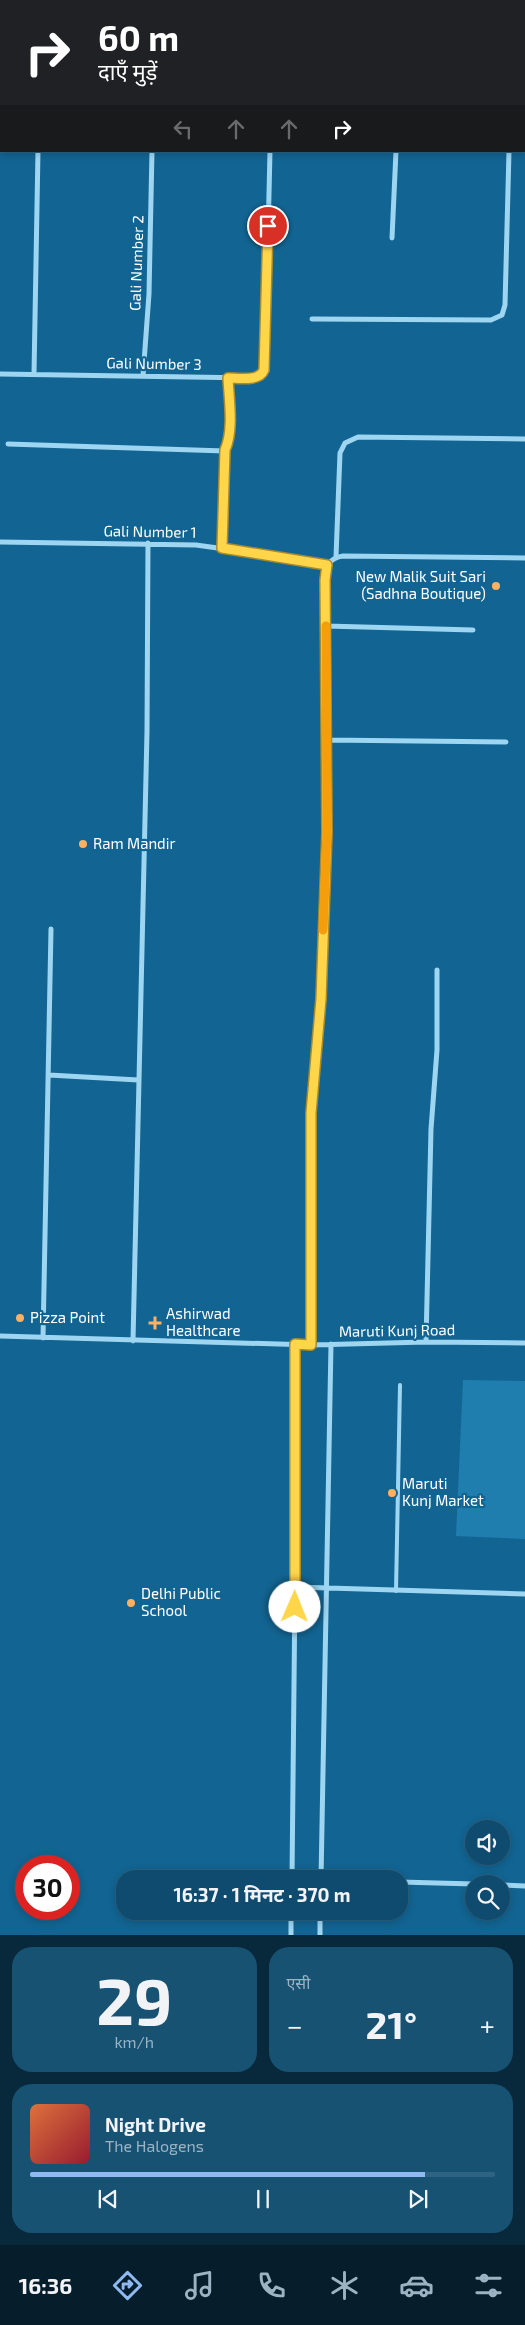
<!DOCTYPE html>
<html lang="hi">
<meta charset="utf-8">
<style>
body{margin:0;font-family:"Exo 2","Noto Sans Devanagari",sans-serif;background:#175273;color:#f1f3f6;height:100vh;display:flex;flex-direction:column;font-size:19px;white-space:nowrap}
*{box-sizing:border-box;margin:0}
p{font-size:16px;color:#9bb3c2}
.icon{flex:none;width:28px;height:28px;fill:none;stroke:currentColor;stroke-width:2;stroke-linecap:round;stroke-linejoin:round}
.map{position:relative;height:1935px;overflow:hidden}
.details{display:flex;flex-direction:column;gap:12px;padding:12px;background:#08293c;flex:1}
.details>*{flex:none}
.top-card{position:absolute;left:0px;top:0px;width:525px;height:152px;box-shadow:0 2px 8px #0003,0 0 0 1px #2e6381;background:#202124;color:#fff;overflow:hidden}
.tools{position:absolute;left:465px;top:1820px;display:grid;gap:10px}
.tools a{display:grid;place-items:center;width:45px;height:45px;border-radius:50%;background:#0e4b6e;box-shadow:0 2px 8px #0003,0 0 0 1px #2e6381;font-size:25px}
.speed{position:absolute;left:15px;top:1855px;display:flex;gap:10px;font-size:25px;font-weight:700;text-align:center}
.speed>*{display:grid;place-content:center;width:65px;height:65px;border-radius:50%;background:#0e4b6e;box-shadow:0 2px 8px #0003,0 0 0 1px #2e6381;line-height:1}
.speed .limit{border:8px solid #d22;background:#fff;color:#111}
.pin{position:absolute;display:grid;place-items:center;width:42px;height:42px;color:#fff;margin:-21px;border:2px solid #fff;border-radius:50%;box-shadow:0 1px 5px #0007}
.me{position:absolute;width:55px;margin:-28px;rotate:1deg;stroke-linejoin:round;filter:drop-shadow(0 0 4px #0008)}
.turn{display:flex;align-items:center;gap:18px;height:105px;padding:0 15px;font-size:22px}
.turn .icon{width:65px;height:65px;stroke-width:2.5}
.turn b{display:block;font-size:35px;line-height:42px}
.lanes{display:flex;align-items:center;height:48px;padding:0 15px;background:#0003;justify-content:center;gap:25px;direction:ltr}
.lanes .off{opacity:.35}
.big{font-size:38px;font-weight:700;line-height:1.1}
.details .card{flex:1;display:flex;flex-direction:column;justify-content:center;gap:8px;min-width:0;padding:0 18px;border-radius:20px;background:#175273}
.details .dial{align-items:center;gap:0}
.dial b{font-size:65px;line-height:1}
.song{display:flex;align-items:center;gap:15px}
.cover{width:60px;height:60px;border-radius:8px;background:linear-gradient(135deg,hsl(20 70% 55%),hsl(350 70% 35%))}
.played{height:5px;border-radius:2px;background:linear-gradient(90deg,#90b9f0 85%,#2e6381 85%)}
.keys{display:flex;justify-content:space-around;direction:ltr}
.heat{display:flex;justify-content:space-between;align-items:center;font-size:28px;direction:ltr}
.details .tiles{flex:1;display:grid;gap:12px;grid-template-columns:1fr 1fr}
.card:last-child{grid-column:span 2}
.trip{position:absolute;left:116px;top:1870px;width:292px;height:50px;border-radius:20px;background:#0e4b6e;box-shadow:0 2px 8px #0003,0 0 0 1px #2e6381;font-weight:700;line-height:50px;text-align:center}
.menu{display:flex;height:80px;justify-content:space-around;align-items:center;background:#061e2c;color:#9bb3c2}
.menu .icon{width:35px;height:35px}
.menu .selected{color:#90b9f0}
.menu b{font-size:22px;color:#f1f3f6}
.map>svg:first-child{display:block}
.green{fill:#207eaf}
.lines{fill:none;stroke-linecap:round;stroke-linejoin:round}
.lane{stroke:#9ed6f2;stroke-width:4}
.street{stroke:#9ed6f2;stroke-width:5}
.route-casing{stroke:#a68a30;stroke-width:12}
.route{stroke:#ffd54a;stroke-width:9}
.slow{stroke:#f59e0b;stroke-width:9}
.poi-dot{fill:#ffb060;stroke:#126492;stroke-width:2}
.labels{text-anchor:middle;stroke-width:4.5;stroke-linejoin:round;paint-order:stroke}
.street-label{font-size:15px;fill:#fff;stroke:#126492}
.poi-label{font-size:15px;fill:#fff;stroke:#126492;text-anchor:start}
</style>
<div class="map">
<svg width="525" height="1935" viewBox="0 0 525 1935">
<rect width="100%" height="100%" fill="#126492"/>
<path class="green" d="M463,1380L525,1381V1539L456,1536Z"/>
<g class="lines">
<path class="lane" d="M396,1591L400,1385"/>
<path class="street" d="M115,1V0
M254,1V0
M0,104H1
M524,113H525
M392,238L396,151
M312,319L491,320L502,315L505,305L509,151
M0,374L252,378L262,375L265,365L270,151
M34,374L38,151
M143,376L149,294L152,151
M8,444L225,451L222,548
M225,451C234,430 229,400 228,378
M0,542L196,545L282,557L327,565
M336,557L340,453L345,443L358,437L525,439
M326,626L473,630
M327,740L506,742
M49,1075L138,1080
M0,1336L311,1345L426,1342L525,1343
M43,1338L51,929
M133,1341L147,732L148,543
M426,1342L431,1129L437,1050V970
M311,1345V1113L321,999L327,831L325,580C326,566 329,558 343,556L525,558
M295,1587L525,1594
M292,1877L318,1879
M292,1879L295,1587V1344
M321,1879L331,1344
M400,1882L474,1884
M501,1885L525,1886
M291,1935V1911
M320,1935V1911"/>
</g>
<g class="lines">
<g class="route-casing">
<path id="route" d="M268,226L264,370C259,382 239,378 228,378C229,400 234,430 225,450L222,548L327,565L325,580L327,832L321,999L311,1113V1345L295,1344V1607"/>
</g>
<use href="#route" class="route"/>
<path class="slow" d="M323,930L327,832L326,626"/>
</g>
<g class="poi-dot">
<circle cx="496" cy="586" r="5"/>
<circle cx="83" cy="844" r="5"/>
<circle cx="20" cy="1318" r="5"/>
<path d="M152.5 1315.5h5v5h5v5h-5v5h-5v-5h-5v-5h5z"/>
<circle cx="392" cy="1493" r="5"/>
<circle cx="131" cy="1603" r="5"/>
</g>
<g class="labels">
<g class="street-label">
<text transform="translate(137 263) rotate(-88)" y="5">Gali Number 2</text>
<text transform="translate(154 364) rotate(1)" y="5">Gali Number 3</text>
<text transform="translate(150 532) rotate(1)" y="5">Gali Number 1</text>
<text transform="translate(397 1331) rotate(-1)" y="5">Maruti Kunj Road</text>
</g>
<g class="poi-label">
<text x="486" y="582" text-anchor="end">New Malik Suit Sari<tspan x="486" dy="17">(Sadhna Boutique)</tspan></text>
<text x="93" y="849">Ram Mandir</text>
<text x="166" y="1319">Ashirwad<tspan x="166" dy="17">Healthcare</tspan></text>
<text x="30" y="1323">Pizza Point</text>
<text x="402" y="1489">Maruti<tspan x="402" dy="17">Kunj Market</tspan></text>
<text x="141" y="1599">Delhi Public<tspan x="141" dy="17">School</tspan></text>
</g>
</g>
</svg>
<div class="tools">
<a><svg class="icon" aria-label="sound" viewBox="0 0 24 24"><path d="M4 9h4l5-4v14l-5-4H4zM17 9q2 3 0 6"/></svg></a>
<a><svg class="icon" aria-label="search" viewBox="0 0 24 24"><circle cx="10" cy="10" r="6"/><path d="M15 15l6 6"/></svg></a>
</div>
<div class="speed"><div class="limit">30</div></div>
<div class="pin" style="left:268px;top:226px;background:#d93025"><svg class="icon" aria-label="arrive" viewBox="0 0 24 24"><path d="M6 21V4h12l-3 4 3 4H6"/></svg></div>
<svg class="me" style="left:295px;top:1607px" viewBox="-20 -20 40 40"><circle r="19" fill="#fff"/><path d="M0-13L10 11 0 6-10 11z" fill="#ffd54a"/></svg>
<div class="trip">16:37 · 1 मिनट · 370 m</div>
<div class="top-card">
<div class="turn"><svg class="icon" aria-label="right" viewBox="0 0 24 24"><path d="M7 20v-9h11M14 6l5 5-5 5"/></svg><div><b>60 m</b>दाएँ मुड़ें</div></div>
<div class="lanes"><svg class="icon off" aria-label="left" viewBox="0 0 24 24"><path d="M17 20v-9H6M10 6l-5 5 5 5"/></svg><svg class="icon off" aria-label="ahead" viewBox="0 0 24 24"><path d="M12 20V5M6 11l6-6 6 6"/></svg><svg class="icon off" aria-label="ahead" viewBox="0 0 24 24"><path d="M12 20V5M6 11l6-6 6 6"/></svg><svg class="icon" aria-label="right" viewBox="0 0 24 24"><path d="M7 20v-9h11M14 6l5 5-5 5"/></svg></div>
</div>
</div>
<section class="details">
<div class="tiles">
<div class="card dial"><b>29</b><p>km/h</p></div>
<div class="card"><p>एसी</p>
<div class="heat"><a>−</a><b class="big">21°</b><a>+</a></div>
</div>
<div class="card">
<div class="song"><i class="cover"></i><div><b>Night Drive</b><p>The Halogens</p></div></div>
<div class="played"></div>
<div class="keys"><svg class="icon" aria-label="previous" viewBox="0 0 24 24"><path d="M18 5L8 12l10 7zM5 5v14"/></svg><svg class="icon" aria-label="pause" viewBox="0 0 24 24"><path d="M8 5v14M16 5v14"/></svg><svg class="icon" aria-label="next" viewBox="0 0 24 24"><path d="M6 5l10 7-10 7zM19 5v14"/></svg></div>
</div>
</div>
</section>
<nav class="menu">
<b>16:36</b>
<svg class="icon selected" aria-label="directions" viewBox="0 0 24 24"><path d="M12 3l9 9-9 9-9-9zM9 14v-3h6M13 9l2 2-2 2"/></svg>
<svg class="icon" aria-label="music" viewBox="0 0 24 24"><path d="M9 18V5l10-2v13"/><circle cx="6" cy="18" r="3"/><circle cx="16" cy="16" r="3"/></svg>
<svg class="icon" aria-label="phone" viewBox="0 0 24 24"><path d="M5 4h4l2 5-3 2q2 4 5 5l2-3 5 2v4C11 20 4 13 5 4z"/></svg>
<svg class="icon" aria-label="climate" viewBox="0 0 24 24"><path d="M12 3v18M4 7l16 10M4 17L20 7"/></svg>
<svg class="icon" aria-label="car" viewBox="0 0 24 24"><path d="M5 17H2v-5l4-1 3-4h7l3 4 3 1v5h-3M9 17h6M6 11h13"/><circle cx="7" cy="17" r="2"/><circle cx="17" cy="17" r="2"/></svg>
<svg class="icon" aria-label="filters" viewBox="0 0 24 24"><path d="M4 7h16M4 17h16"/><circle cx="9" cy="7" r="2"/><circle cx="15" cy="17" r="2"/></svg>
</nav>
